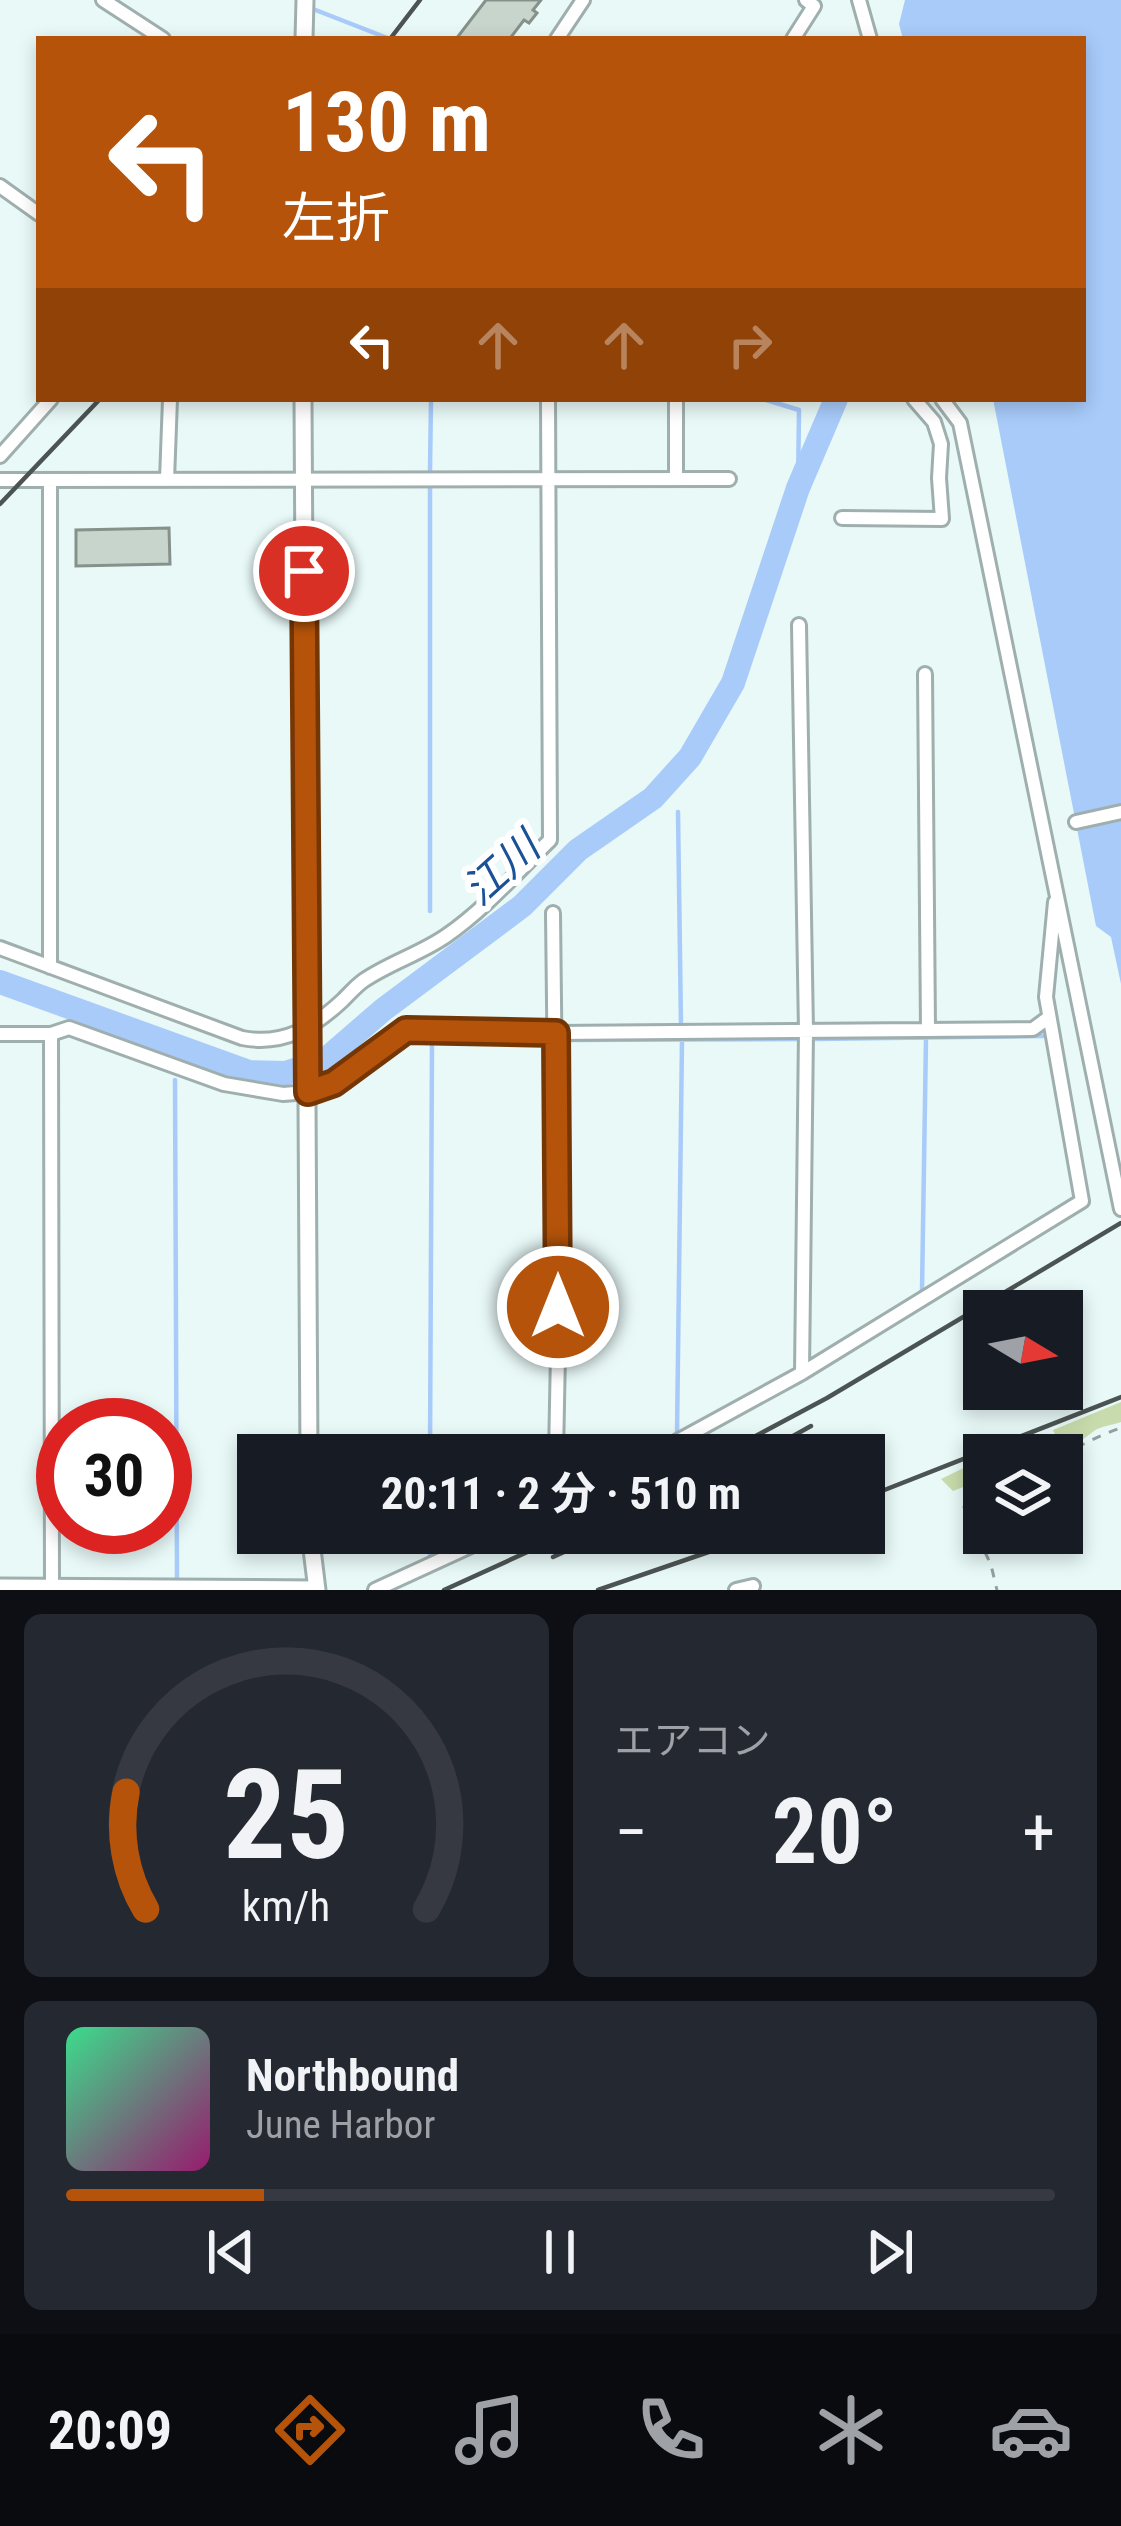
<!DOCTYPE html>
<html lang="ja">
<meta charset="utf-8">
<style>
body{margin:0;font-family:"Roboto Condensed","Noto Sans JP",sans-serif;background:#242831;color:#f1f3f6;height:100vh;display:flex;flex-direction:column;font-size:45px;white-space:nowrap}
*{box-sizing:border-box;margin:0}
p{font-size:39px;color:#9ea1a6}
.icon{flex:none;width:66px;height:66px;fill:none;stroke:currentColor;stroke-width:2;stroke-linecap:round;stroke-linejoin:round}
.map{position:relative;height:1590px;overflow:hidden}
.details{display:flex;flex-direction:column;gap:24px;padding:24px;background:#0d0f14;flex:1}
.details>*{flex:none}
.top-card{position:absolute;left:36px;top:36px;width:1050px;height:366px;border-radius:0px;box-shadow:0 6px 18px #0003;background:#b45309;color:#fff;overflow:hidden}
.needle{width:78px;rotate:100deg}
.tools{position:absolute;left:963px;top:1290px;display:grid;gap:24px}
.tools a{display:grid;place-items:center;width:120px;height:120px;border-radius:0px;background:#171b24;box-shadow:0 6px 18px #0003;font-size:60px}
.speed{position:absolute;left:36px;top:1398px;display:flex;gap:24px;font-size:60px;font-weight:700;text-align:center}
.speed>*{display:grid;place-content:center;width:156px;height:156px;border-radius:50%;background:#171b24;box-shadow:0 6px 18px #0003;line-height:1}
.speed .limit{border:18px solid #d22;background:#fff;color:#111}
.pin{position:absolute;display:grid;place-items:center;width:102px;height:102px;color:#fff;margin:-51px;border:6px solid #fff;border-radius:50%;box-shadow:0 3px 12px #0007}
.me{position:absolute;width:132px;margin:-66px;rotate:0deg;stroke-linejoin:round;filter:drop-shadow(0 0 9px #0008)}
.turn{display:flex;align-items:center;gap:42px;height:252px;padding:0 48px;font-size:54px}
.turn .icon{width:156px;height:156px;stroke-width:2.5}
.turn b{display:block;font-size:84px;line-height:102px}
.lanes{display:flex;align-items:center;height:114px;padding:0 48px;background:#0003;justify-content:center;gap:60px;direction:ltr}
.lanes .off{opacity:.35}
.big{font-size:90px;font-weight:700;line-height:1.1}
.details .widget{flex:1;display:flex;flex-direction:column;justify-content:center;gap:18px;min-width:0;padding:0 42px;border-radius:18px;background:#242831}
.details .dial{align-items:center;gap:0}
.dial svg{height:312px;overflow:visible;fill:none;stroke:#363941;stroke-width:7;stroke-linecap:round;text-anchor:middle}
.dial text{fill:#f1f3f6;stroke:none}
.song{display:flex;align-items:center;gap:36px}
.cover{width:144px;height:144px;border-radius:18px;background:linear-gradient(135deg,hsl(150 70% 55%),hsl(320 70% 35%))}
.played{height:12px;border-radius:6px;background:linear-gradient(90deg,#b45309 20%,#363941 20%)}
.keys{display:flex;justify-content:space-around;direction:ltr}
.heat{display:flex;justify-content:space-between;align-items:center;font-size:66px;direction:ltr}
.details .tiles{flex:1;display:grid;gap:24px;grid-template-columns:1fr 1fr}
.widget:last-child{grid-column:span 2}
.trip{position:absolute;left:237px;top:1434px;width:648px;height:120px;border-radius:0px;background:#171b24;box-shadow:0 6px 18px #0003;font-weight:700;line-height:120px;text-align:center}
.tab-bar{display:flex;height:192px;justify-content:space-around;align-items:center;background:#090b0e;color:#9ea1a6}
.tab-bar .icon{width:84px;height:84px}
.tab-bar .selected{color:#b45309}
.tab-bar b{font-size:54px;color:#f1f3f6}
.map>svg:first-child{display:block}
.green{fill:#c7dbac}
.water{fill:#a8cbfa}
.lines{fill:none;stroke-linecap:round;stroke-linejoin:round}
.stream{stroke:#a8cbfa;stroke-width:4.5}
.river{stroke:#a8cbfa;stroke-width:24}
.building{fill:#c8d5cc;stroke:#85918a;stroke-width:3}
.minor-casing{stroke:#9fafae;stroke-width:18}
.tertiary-casing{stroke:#9fafae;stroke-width:21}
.path{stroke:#93a09f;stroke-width:3;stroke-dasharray:9 9;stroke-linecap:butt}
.minor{stroke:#fff;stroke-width:12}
.tertiary{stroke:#fff;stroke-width:15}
.rail{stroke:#4c5453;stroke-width:4.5}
.route-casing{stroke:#753606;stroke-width:30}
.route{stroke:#b45309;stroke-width:21}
.labels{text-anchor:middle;stroke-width:12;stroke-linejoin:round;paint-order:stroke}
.water-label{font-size:42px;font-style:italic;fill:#195296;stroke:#fff}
</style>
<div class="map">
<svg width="1121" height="1590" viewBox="0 0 1121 1590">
<rect width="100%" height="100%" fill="#e8f9f8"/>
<path class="green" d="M1121,1402V1422C1113,1425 1101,1426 1094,1431C1082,1440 1076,1446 1060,1445L1053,1430Z
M984,1458V1479L953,1491L941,1479Z"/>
<path class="water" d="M905,0H1121V984L1111,937L1096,926L993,399H1083V39H903L899,24Z"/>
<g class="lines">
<path class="stream" d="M313,9L390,39
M763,399L799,410L798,488
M430,471L431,399
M678,812L681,1026
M430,911V485
M815,1039L1043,1036
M561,1040L798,1039
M175,1080L177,1578
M922,1291L926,1038
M677,1435L682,1039
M430,1455L432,1041L550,1040
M430,1559V1533"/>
<path class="river" d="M0,982L249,1072L286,1073L325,1060L384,1009L522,906L578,850L653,798L690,757L733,683L798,488L836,399"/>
</g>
<path class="building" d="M486,0H541L533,10L537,13L529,23L524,20L511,37L513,39H456Z
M169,528L170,564L76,566V530Z"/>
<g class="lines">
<g class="minor-casing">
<path id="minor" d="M103,0L163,39
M859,0L870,39
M557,39L583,0
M793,39L814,6L806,0
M0,186L39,214
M942,399L960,423L1121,1209
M0,456L51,399
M676,479V399
M0,480L729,479
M50,480V967
M167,480L170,399
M842,518L942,519L939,478L941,444L934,422L914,399
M799,625L806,1031L802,1373
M925,674L928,1030
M1076,822L1121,812
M553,913L558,1353L556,1455
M0,948L242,1038C283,1046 313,1028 343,1000C349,994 356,986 363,981C389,963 420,954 446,936C484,910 517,872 550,840L548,399
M0,1034H51L69,1028L224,1084L283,1094L308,1092L334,1083L406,1030L556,1033L1033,1029L1048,1018
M51,1034L52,1587
M652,1455L802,1373L1082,1201L1046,997L1055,902
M375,1590L499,1533
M736,1590L753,1586"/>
</g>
<g class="tertiary-casing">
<path id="tertiary" d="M304,39L305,0
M303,399L309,1455
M310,1533L317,1590
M0,1587L317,1589"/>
</g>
<path class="path" d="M1060,1455C1081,1446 1099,1435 1121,1428
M984,1497L964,1507L991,1565L997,1590"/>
<use href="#minor" class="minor"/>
<use href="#tertiary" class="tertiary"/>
<path class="rail" d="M390,39L420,0
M0,504L100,399
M720,1455L827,1398L1121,1223
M759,1455L811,1426
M864,1498L1121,1397
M553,1557L606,1533
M444,1590L569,1533
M598,1590L764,1533"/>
</g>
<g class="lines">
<g class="route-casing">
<path id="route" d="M304,571L308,1092L334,1083L406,1030L556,1033L558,1307"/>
</g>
<use href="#route" class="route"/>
</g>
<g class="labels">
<g class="water-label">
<text transform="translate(501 868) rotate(-42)" y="15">江川</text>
</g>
</g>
</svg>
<div class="tools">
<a><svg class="needle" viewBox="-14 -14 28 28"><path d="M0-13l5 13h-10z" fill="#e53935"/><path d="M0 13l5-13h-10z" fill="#9ea1a6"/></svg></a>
<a><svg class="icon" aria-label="layers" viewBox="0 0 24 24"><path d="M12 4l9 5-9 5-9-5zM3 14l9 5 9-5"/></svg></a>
</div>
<div class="speed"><div class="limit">30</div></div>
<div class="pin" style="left:304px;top:571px;background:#d93025"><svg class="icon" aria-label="arrive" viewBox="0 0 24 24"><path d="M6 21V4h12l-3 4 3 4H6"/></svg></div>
<svg class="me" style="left:558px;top:1307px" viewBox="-20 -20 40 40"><circle r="17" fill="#b45309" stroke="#fff" stroke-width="3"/><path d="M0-11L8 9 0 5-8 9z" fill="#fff"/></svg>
<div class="trip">20:11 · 2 分 · 510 m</div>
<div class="top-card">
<div class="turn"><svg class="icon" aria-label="left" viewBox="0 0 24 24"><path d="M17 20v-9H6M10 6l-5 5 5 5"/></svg><div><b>130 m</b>左折</div></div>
<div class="lanes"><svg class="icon" aria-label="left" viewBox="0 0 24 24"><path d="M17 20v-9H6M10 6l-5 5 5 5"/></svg><svg class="icon off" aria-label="ahead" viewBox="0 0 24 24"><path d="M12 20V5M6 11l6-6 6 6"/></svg><svg class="icon off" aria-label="ahead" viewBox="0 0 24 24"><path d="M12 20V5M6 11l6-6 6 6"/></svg><svg class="icon off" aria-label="right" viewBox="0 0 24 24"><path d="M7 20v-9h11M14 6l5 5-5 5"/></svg></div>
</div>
</div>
<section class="details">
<div class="tiles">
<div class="widget dial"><svg viewBox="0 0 100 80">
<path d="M14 69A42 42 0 1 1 86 69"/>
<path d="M14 69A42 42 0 0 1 9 39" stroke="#b45309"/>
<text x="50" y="56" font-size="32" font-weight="700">25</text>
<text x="50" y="72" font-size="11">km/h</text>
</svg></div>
<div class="widget"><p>エアコン</p>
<div class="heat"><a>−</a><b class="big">20°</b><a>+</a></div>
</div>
<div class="widget">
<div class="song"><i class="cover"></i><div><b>Northbound</b><p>June Harbor</p></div></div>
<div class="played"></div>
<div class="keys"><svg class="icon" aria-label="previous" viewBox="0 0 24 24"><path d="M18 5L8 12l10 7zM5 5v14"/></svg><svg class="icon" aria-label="pause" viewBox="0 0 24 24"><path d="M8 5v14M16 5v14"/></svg><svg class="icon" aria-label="next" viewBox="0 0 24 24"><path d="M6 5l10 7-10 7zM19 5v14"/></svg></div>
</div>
</div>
</section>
<nav class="tab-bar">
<b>20:09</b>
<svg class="icon selected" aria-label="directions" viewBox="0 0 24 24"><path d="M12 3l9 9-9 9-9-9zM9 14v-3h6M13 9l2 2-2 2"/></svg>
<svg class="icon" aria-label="music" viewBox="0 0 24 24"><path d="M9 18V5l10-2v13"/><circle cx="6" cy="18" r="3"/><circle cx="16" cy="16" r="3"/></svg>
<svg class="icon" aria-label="phone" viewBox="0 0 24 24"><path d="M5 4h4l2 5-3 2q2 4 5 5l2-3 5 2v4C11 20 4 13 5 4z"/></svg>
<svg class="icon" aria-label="climate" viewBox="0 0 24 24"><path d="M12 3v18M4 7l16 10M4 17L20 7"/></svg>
<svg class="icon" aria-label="car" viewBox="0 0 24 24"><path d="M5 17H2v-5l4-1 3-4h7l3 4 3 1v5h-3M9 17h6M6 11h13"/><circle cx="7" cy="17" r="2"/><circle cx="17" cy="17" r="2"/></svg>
</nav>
